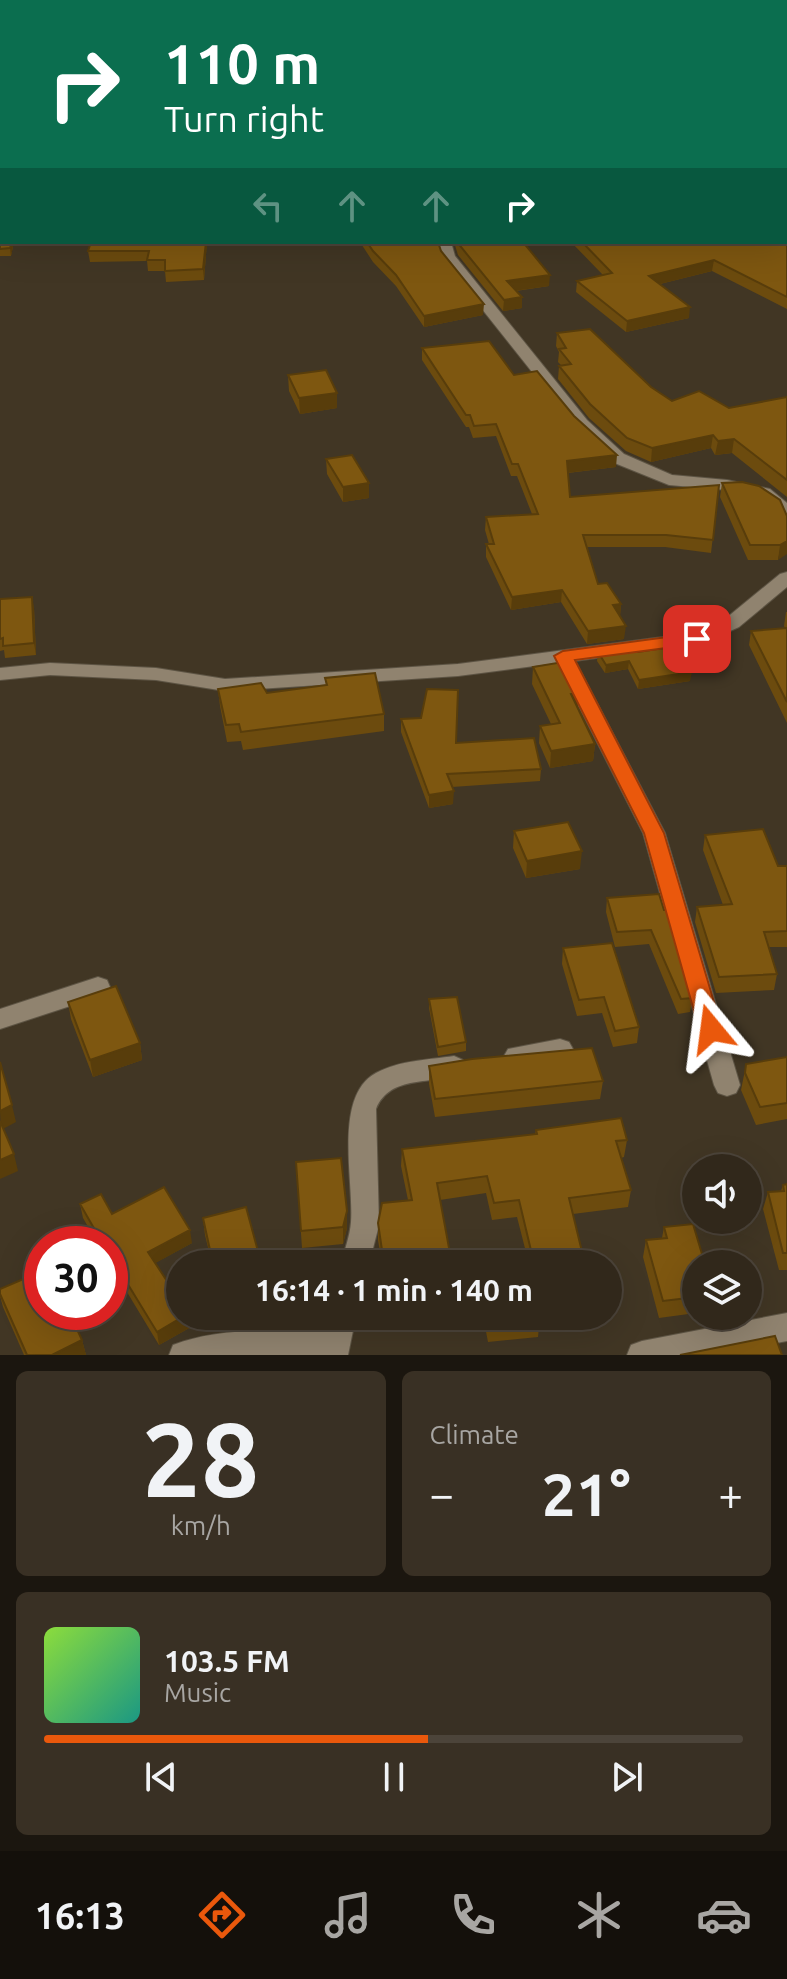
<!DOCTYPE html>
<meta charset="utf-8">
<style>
body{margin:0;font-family:Ubuntu,sans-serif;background:#393024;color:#f1f3f6;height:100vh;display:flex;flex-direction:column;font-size:30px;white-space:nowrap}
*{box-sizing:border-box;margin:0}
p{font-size:26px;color:#a8a6a3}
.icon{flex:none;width:44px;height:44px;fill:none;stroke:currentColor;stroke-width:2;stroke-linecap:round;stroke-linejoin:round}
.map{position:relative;height:1355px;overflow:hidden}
.details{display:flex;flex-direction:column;gap:16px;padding:16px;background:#1b160f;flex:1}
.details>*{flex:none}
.top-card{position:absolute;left:0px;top:0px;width:788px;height:244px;box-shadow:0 8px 32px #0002,0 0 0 2px #4c443a;background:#0b6e4f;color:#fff;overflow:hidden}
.buttons{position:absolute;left:682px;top:1154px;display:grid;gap:16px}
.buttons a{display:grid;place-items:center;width:80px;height:80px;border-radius:50%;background:#31281b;box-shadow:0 8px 32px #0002,0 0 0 2px #4c443a;font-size:40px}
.speed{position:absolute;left:24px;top:1226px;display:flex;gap:16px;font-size:40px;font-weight:700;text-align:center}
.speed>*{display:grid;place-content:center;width:104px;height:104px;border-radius:50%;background:#31281b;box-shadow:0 8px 32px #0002,0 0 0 2px #4c443a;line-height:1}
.speed .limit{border:12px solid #d22;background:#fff;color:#111}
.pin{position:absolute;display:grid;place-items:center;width:68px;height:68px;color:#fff;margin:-34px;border-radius:16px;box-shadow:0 4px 12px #0006}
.me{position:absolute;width:88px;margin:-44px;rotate:344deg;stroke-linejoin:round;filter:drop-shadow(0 0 6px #0008)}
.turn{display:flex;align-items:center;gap:28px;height:168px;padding:0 32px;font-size:36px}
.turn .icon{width:104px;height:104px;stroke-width:2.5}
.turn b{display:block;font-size:56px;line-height:68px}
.lanes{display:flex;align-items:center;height:76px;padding:0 32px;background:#0003;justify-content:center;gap:40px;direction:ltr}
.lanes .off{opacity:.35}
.big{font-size:60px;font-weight:700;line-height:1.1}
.details .widget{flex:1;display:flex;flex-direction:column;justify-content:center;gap:12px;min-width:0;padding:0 28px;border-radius:12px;background:#393024}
.details .dial{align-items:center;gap:0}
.dial b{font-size:104px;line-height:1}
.song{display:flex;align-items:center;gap:24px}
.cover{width:96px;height:96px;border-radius:12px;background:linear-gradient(135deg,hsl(90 70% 55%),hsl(170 70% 35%))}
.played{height:8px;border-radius:4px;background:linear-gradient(90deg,#ea580c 55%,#4c443a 55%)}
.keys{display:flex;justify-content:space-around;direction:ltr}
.heat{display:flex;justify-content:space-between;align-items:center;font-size:44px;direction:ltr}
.details .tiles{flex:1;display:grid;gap:16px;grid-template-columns:1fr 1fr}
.widget:last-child{grid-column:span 2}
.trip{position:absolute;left:166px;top:1250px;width:456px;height:80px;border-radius:40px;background:#31281b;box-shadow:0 8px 32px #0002,0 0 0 2px #4c443a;font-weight:700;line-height:80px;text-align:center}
.tab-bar{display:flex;height:128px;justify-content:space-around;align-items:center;background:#14100b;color:#a8a6a3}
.tab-bar .icon{width:56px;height:56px}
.tab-bar .active{color:#ea580c}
.tab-bar b{font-size:36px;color:#f1f3f6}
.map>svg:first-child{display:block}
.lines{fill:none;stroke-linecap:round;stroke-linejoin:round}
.minor-casing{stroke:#5d5444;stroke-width:2}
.major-casing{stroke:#5d5444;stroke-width:2}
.minor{fill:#90836f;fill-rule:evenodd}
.major{fill:#91a264;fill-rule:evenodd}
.wall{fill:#6c4b0e}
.shaded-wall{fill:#583d0b}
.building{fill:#7e5710;stroke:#583d0b;stroke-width:2}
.route{fill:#ea580c;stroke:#983908;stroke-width:2}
</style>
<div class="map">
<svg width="787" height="1355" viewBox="0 0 787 1355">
<rect width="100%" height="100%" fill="#413624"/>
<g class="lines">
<g class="minor-casing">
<path id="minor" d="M201,0H211V2H201Z
M787,123V131L786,132V124Z
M437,242H451L455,256L587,420L624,454L672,475L727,480L770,489L787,503V517L758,497L727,490L669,485L612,462L575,426L443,260Z
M787,572V587L739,627L704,643L575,661L665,833L740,1085L736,1093L727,1096L718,1093L714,1085L643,833L557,663L458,676L225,691L156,680L50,675L0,680V668L50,663L156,668L225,679L458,664L693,633L725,619L780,574Z
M98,977L107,980L110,987L107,994L0,1029V1009Z
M560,1039L569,1042L573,1049L569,1056L517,1066L508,1063L504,1056L508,1049Z
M454,1056L463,1060L467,1067L463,1074C433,1085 390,1074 376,1109L379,1225L369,1264H341C344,1251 350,1236 351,1222C354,1181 333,1096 376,1073C400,1060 428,1060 454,1056Z
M787,1313V1341L714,1355H627L631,1345L642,1341Z
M326,1316H356L348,1355H169L173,1345C219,1327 275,1331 323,1330Z"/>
</g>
<g class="major-casing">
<path id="major" d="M485,0H495L496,2H486Z"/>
</g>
<use href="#minor" class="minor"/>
<use href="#major" class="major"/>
</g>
<path class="wall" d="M275,0H310V2H276Z
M0,197L14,242L11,256H0Z
M207,242L204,280L166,282L165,271H148L147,261L90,262L88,251Z
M360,242H438L441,251L483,315L424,327L396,286L373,262Z
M454,242H523L549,286L516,291L522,297V308L503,311L458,255Z
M571,242H780L787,245V309L712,271L660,284L689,318L626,332L576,292L577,281L603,275Z
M557,333L651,387L672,401L729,408L787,397V497L732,453L715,455L711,448L651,462L626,451L589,418L558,379L559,366L561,365L558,362L559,352L556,346Z
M422,348L514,375L616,467L568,473L570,497L719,485L711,553L665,547H587L598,584L621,604L620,616L624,639L587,644L561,602L511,610L486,557V544H489L485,530L486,517L532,514L517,476H511L496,436L473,438L469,427H466L422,360Z
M288,375L337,408L300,414L289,391Z
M326,459L369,498L343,502L327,474Z
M722,483L787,516L778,560H748L720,497Z
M0,599L34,608L36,655L5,658L4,650L0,651Z
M786,612H787V723L749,645L751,631L785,628L784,626Z
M598,652H638L690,681L638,689L628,669L605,673L597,661Z
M533,667L579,693L577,707L595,744L593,761L550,768L539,743L540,726L551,724L532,684Z
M325,678L384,714V731L243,750L241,741L227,742L220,706L218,689L267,693L326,685Z
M421,718L456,743L541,769L540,781L452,787L453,804L429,808L401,732V719Z
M514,831L580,869L526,878L513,848Z
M705,835L778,866H787V947H769L777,974L774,990L716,993L695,922L697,907L723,905L703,850Z
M659,894L693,998L690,1012L678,1014L649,944L615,947L606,912L607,898Z
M563,948L639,1027L637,1043L613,1047L602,1013L577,1016L562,964Z
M429,999L466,1042V1051L438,1056L429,1008Z
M68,1002L140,1043L142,1060L93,1077L71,1019Z
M787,1057V1119L756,1125L741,1090L746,1065Z
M429,1066L603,1081L600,1099L435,1117L429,1084Z
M536,1130L627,1140L624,1157L621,1158L631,1190L628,1207L573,1214L585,1264L528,1260L517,1217L492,1220L486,1193L440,1200L452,1264H382L378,1240V1223L408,1200L401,1166L402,1149L535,1134Z
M296,1162L347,1228L343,1244L302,1248Z
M787,1184V1270H779L763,1209L768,1192L781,1191L783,1185Z
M80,1204L112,1214L192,1243L155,1263L191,1327L159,1345L110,1264V1244H98L83,1218Z
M203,1218L259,1255L260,1264H212L205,1235Z
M664,1227L696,1264V1313L659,1318L643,1257L646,1240L662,1238Z
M0,1289L79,1314L71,1318L82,1340L86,1355H24L3,1307L0,1296Z
M483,1316H546L540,1317L538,1337L488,1342Z"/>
<path class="shaded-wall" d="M12,242H14L11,256L10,248Z
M206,242H207L204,280L203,269Z
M714,260L712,271L648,287L649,276Z
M550,275L549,286L506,292L507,281Z
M522,297V308L503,311L504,300Z
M484,304L483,315L424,327V316Z
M690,307L689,318L626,332L627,321Z
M337,393V408L300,414L299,398Z
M713,435L711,448L651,462L652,448Z
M734,439L732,453L715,455L718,441Z
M617,455L616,467L566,473L567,461Z
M369,483V498L343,502V487Z
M787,541V554L778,560L780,545Z
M562,590L561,602L511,610L512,597Z
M32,597L34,608L36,655L34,643Z
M621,604L620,617L613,605Z
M626,626L624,639L587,644L588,631Z
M629,661L628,669L605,673L606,665Z
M692,672L690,681L638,689L639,680Z
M579,693L577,710L571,694Z
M595,744L593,761L550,768L551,751Z
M454,791L453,804L429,808V795Z
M582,851L580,869L526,878L527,861Z
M140,1043L142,1060L93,1077L90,1060Z
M12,1105L16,1122L1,1130L0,1111Z
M14,1154L18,1171L0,1179V1160Z
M347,1211V1228L343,1244V1227Z
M190,1230L192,1243L150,1266L148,1252Z
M259,1255L260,1264H226Z
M66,1312H79V1314L68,1320Z
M184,1316H189L191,1327L159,1345L157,1332Z
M82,1340L86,1355H52Z"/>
<path class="building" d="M0,0H56L55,2H2V9H0Z
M425,0H485L487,2H426Z
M0,19H2V31H0Z
M786,35H787L786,68Z
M786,73L787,76L786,111Z
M786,130L787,131V233L786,232Z
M0,197H2V242H12L10,248L0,249Z
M91,242H206L203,269L165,271V260H147L149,251H88Z
M367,242H438L441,251L484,304L424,316L396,275L373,251Z
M457,242H523L550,275L507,281L522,297L504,300Z
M582,242H780L787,245V297L714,260L649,276L690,307L627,321L577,281L612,273Z
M590,329L651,387L672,401L699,391L729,408L787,397V480L734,439L718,441L713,435L652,448L627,438L590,404L559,366L571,364L559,349L566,348L557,333Z
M489,341L514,375L537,371L574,416L617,455L567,461L570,497L719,485L713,540L666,535H583L598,584L607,583L621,604L613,605L626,626L588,631L562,590L512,597L486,544H494L486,517L538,514L518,464H512L496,424L474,426L470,415H466L422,348Z
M326,370L337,393L299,398L288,375Z
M352,455L369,483L343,487L326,459Z
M742,482L759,486L780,500L787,516V541L780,545H750L722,483Z
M32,597L34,643L3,646V638L0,639V599Z
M787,628V702L751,631Z
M677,646L692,672L639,680L629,661L606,665L598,652L635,647L638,652Z
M563,662L579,693L571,694L595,744L551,751L540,726L560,723L533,667Z
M375,673L384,714L241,732L239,724L226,725L218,689L261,683L267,693L327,685L325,678Z
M427,689L458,690L456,743L534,738L541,769L447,774L454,791L429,795L401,719L421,718Z
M568,822L582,851L527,861L514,831Z
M763,829L778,866H787V931L764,932L777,974L719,977L697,907L732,904L705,835Z
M659,894L664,910H668L693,998L681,999L651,930L617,932L607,898Z
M612,943L639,1027L615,1031L604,997L579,1000L563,948Z
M116,986L140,1043L90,1060L68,1002Z
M457,997L466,1042L438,1047L429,999Z
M592,1048L603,1081L435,1099L429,1066L472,1059Z
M787,1057V1103L760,1107L745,1073L746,1064Z
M0,1062L12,1105L0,1111Z
M621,1118L627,1140L616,1141L631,1190L569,1198L585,1264H486L533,1259L519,1200L494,1203L487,1176L437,1183L452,1264H384L378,1223L382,1203L412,1200L402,1149L537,1134L536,1130Z
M0,1121L14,1154L0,1160Z
M341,1158L347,1211L343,1227L301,1231L296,1162Z
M787,1184V1253H783L768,1192L784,1191L783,1185Z
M164,1187L190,1230L148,1252L180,1301V1316H184L157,1332L110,1255V1244H103L80,1204L101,1194L112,1214Z
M246,1207L259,1255L226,1264H213L203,1218Z
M693,1224L705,1264H696V1297L663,1301L646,1240L667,1238L664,1227Z
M42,1271V1312H69L82,1340L52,1355H27L0,1294V1289Z
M487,1316H539L540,1320L489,1325Z
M775,1336L782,1355H680Z"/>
<path class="route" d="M697,633L704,635L706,639L704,643L575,660L664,833L722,1029L719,1035L711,1038L703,1035L699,1029L644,833L554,656L563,651Z"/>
</svg>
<div class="buttons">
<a><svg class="icon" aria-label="sound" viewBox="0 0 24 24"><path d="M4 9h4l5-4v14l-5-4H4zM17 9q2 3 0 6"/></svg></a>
<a><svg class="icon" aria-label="layers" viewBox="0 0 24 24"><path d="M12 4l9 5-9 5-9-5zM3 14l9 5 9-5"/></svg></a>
</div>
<div class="speed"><div class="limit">30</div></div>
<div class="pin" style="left:697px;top:639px;background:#d93025"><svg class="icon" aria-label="arrive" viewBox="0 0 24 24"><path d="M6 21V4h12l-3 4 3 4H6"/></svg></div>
<svg class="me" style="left:711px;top:1029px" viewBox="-20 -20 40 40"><path d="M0-17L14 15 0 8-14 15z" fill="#ea580c" stroke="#fff" stroke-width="4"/></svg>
<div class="trip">16:14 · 1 min · 140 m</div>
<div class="top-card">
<div class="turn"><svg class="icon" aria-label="right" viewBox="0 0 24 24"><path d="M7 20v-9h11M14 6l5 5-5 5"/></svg><div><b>110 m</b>Turn right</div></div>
<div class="lanes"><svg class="icon off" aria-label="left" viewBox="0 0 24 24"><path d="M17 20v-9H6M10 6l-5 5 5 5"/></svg><svg class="icon off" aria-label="ahead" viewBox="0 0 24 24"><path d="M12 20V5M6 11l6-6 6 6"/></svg><svg class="icon off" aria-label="ahead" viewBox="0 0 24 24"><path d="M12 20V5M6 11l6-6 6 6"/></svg><svg class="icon" aria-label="right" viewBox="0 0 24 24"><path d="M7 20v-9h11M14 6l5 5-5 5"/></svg></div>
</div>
</div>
<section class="details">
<div class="tiles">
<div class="widget dial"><b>28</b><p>km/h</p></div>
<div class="widget"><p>Climate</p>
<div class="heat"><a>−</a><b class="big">21°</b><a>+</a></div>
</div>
<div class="widget">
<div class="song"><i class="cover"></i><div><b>103.5 FM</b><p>Music</p></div></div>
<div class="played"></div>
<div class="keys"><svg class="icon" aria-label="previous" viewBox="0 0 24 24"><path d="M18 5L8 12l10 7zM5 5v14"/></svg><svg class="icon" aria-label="pause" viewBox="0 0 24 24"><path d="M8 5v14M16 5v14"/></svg><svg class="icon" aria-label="next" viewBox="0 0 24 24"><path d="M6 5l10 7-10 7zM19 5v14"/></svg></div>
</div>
</div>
</section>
<nav class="tab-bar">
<b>16:13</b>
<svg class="icon active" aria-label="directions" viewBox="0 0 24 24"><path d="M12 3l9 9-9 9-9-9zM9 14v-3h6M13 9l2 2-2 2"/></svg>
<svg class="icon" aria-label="music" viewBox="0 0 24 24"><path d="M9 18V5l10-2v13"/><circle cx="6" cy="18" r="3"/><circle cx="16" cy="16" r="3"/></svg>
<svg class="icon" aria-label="phone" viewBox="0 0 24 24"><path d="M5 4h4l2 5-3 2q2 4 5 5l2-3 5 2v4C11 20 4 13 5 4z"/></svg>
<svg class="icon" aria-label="climate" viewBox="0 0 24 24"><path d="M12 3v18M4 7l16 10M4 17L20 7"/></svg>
<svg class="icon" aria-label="car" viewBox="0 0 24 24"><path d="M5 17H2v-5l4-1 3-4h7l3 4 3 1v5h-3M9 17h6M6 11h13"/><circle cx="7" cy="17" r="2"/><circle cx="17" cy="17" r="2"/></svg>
</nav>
